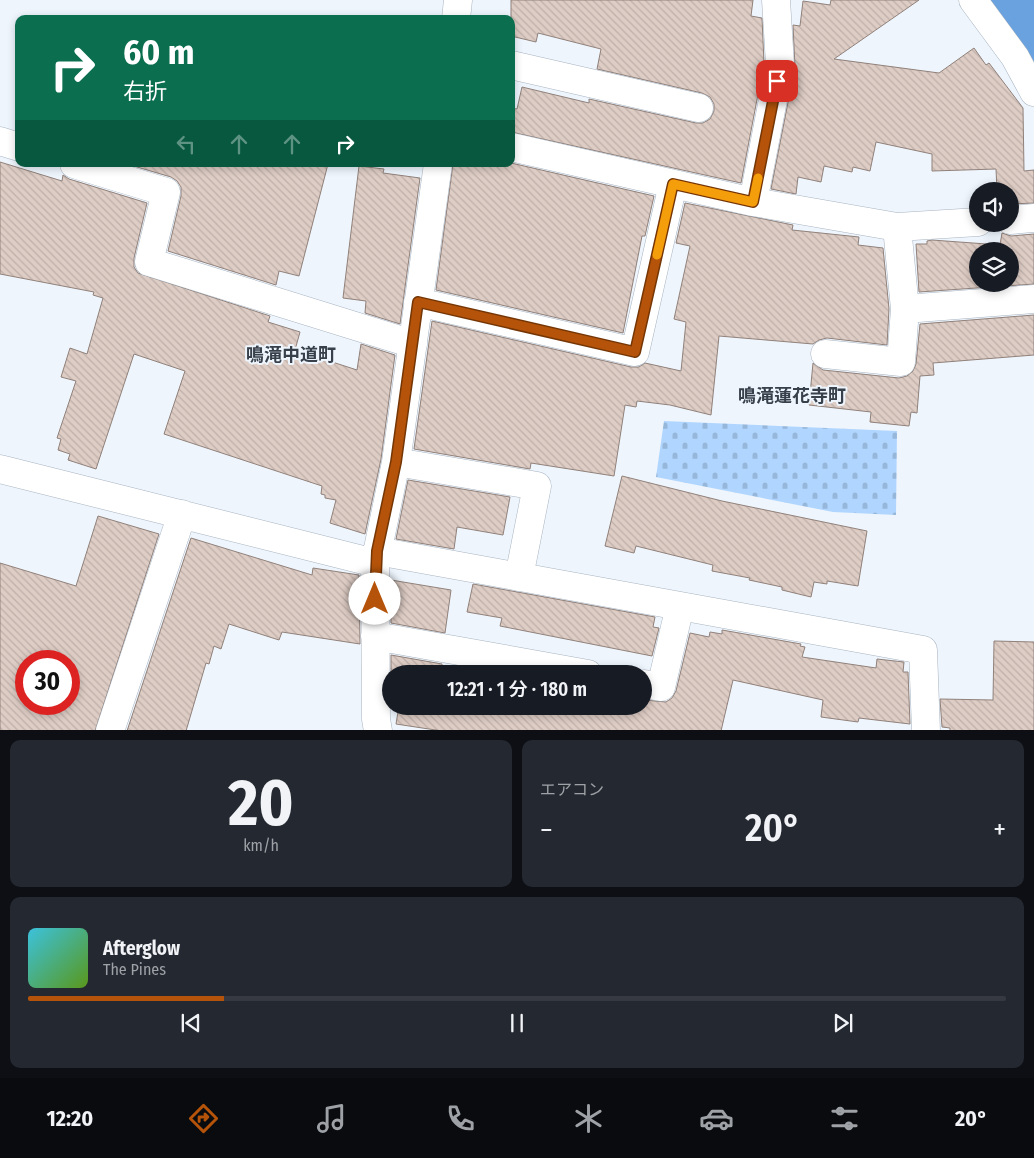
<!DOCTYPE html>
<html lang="ja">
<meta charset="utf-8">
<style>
body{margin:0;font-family:"Fira Sans Condensed","Noto Sans JP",sans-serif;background:#242831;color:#f1f3f6;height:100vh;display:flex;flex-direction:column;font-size:19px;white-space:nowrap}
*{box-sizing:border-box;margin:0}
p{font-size:16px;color:#9ea1a6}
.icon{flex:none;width:28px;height:28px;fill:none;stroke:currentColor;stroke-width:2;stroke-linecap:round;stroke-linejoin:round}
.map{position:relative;height:730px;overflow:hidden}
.panel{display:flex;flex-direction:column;gap:10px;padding:10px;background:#0d0f14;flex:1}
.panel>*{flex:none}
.banner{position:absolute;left:15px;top:15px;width:500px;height:152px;border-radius:10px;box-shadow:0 2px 8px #0003;background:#0b6e4f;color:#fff;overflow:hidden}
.fabs{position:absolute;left:969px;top:182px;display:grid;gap:10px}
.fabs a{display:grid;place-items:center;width:50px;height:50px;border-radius:50%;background:#171b24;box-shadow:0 2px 8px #0003;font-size:25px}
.speed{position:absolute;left:15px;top:650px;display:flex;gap:10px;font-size:25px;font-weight:700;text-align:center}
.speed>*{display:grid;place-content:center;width:65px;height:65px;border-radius:50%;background:#171b24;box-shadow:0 2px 8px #0003;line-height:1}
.speed .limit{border:8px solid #d22;background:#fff;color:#111}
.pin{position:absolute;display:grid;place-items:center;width:42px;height:42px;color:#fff;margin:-21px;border-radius:10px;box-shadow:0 2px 8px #0006}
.me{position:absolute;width:55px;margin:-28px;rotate:0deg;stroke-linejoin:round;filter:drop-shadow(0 0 4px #0008)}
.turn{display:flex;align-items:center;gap:18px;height:105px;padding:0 25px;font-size:22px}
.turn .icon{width:65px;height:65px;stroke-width:2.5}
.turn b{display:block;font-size:35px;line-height:42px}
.lanes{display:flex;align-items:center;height:48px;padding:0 25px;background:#0003;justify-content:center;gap:25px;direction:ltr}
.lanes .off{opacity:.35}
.big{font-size:38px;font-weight:600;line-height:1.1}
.panel .widget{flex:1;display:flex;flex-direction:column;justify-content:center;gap:8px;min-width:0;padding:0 18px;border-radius:10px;background:#242831}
.panel .dial{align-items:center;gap:0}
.dial b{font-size:65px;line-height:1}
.song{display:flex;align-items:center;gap:15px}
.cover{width:60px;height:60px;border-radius:8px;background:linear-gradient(135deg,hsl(190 70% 55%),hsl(90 70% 35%))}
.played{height:5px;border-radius:2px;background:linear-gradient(90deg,#b45309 20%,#363941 20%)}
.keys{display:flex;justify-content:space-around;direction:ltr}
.heat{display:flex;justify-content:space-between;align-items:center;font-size:28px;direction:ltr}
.panel .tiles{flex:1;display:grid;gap:10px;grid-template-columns:1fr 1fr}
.widget:last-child{grid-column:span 2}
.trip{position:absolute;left:382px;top:665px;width:270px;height:50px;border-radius:25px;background:#171b24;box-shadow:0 2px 8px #0003;font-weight:600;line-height:50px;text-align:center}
.tab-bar{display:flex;height:80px;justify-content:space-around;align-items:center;background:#090b0e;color:#9ea1a6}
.tab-bar .icon{width:35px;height:35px}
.tab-bar .selected{color:#b45309}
.tab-bar b{font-size:22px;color:#f1f3f6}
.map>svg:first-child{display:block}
.cemetery{fill:url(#cemetery-stones)}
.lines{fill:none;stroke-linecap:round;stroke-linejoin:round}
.river{stroke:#69a2de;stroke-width:59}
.building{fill:url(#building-back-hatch);stroke:#90817a;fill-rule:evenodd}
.minor-casing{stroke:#a9b4c0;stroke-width:29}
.minor{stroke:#fff;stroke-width:28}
.route-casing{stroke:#753606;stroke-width:12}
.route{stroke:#b45309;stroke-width:9}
.slow{stroke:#f59e0b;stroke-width:9}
.labels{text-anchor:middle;stroke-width:4;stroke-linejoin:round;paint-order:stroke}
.neighbourhood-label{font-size:18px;font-weight:bold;fill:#38414b;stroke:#eef5fd}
</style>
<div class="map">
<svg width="1034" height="731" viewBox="0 0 1034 731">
<defs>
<pattern id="cemetery-stones" width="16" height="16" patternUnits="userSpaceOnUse" patternTransform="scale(1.25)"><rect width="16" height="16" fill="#b0d6ff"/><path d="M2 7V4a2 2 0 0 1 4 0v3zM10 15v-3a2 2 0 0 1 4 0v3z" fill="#96b7da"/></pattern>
<pattern id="building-back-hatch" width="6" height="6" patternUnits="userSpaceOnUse" patternTransform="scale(1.25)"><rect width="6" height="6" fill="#decdc5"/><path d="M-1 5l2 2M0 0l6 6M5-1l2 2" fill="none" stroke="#beafa9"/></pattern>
</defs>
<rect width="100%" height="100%" fill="#eef5fd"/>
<path class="cemetery" d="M664,421L897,431L896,515L833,512L656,477Z"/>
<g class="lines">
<path class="river" d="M1003,0L1034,45"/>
</g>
<path class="building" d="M511,0H753L751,16L762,18L764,63L741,183L511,132V108L517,109L522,87L589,103V99L696,123H703L710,119L714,111V104L710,97L702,93L597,69L601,49L538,33L536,42L511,36Z
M831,0H919L834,59L939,73L974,48L986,65L989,63L1023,108L1024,171L1034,170V203L1010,204V191H997L996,169L932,171V154L876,142L870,171L853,167L852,172L824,166L821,182L798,177L796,194L771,189L795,67L793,25L800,26L803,1L830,5Z
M0,162L62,181L63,175L69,179L147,203L134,258V267L138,273L270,316L268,322L300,332L295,350L357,370L361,344L395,355L381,459L365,534L330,523L336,500L325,498V495L321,494L322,486L164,434L185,371L134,354L96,469L68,460L70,454L58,450L61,439L57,438L76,381L61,377L70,348L87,354L103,298L93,295L94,292L0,274Z
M511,163L654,196L645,236H642L623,333L436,290L453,164Z
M127,164H328L299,276L279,271L276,285L168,251L181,196V187L177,181L171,177Z
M359,166L384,169L383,173L420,178L400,324L365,313L366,301L343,298Z
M685,203L793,225L792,230L859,237L858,245L883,248L889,309L887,345L827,338L819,340L813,344L719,336L711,415L670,405L637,401L636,407L625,405L614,476L531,463L530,469L414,449L432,321L631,367H639L645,363L681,371L686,322L674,319L690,246L676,243Z
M1002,233L1011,236L1034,234V284L919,292L916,244H927V241L932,240L1000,245ZM978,251H1010V284H978Z
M1034,315V355L933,363L934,375L920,376L917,413L911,412L909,426L870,422L871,412L809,405L813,363L823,370L899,378L907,376L913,371L916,364L920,324Z
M622,476L722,501L867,531L858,586L827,581V584L814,582L811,597L782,590V587L749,580L750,578L712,571L713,565L636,546L634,553L605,546Z
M408,480L510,497L503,535L457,527L454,549L396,539Z
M98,516L159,534L95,731H0V563L76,586ZM26,661H69V704H26Z
M191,538L312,575L313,568L359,575L360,644L282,632L279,640L229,624L221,649L214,646L209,664L206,663L186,731H127Z
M391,580L451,590L445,633L391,623Z
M473,584L655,617L653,627L659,628L652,656L500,626L502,618L467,612Z
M722,630L801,644L800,646L805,647L802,657L876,668L877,659L904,662L903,672H908L910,724L859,718L858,722L821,717L823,700L733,680L721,731H442L396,724L399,706H644V700L666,702L672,698L676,691L690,633L709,637L710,632L722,634Z
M994,641L1034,642V731H950V728L942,727L940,699L993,700Z
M391,655L442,664V667L492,674H391Z"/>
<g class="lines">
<g class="minor-casing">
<path id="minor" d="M973,0L1015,57L1034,92
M456,19L458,0
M511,65L699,108
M0,141L19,147
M511,147L753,202L897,227L978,222
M74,164L166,192L149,262L413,344
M753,202L780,64L776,0
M1010,220L1034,218
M418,302L635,352L673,184
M905,309L1034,299
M825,354L901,362L905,309L897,227
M396,462L537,486L519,577
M0,469L375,563L376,719L378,731
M377,551L923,650L926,731
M375,563L396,462L438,164
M375,636L588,674
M644,684L661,687L680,606
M110,731L182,514"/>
</g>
<use href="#minor" class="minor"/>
</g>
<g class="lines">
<g class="route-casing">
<path id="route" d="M375,599L377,551L396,462L418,302L635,352L673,184L753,202L777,81"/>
</g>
<use href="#route" class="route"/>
<path class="slow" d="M657,255L673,184L753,202L758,178"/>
</g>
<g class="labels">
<g class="neighbourhood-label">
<text x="291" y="361">鳴滝中道町</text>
<text x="792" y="402">鳴滝蓮花寺町</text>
</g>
</g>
</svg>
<div class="fabs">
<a><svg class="icon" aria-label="sound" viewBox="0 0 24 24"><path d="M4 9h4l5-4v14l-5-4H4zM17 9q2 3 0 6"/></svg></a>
<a><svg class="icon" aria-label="layers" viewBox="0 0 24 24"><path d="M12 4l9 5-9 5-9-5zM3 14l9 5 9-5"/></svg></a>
</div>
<div class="speed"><div class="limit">30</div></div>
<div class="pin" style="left:777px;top:81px;background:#d93025"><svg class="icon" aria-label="arrive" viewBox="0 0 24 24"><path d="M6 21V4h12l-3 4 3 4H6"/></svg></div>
<svg class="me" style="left:375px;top:599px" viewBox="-20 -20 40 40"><circle r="19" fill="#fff"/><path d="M0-13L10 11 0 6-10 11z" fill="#b45309"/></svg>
<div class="trip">12:21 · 1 分 · 180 m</div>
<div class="banner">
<div class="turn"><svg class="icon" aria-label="right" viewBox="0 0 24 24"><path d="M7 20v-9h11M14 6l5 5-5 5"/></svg><div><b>60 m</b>右折</div></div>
<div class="lanes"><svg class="icon off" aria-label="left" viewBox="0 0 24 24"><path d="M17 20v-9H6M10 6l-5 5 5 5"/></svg><svg class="icon off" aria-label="ahead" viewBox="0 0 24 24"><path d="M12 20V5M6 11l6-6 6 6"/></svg><svg class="icon off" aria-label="ahead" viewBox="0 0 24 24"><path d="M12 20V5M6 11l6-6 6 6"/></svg><svg class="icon" aria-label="right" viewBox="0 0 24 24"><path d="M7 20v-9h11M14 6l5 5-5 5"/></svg></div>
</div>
</div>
<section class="panel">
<div class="tiles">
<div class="widget dial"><b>20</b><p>km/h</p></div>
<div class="widget"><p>エアコン</p>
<div class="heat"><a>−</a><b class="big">20°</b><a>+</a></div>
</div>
<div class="widget">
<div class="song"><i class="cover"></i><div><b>Afterglow</b><p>The Pines</p></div></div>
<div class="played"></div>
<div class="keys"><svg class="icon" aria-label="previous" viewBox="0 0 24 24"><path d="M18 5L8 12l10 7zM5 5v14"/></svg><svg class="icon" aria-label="pause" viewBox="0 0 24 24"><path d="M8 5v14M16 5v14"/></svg><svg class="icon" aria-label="next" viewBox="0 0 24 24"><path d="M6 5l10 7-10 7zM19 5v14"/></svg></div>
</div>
</div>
</section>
<nav class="tab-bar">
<b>12:20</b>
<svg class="icon selected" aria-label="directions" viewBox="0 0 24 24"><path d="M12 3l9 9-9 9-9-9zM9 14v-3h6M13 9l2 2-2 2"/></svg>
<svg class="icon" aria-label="music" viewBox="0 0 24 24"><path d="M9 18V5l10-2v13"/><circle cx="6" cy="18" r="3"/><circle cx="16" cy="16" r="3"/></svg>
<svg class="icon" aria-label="phone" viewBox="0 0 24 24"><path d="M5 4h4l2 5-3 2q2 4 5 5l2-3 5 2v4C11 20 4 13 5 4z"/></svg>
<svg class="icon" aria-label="climate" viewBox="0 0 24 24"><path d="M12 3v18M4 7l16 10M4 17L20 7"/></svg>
<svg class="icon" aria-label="car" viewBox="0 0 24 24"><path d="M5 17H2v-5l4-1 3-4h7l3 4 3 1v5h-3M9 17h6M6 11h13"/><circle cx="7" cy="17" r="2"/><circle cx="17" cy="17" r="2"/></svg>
<svg class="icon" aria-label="filters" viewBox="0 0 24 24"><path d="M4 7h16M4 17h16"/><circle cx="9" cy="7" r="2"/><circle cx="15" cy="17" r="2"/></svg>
<b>20°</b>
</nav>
